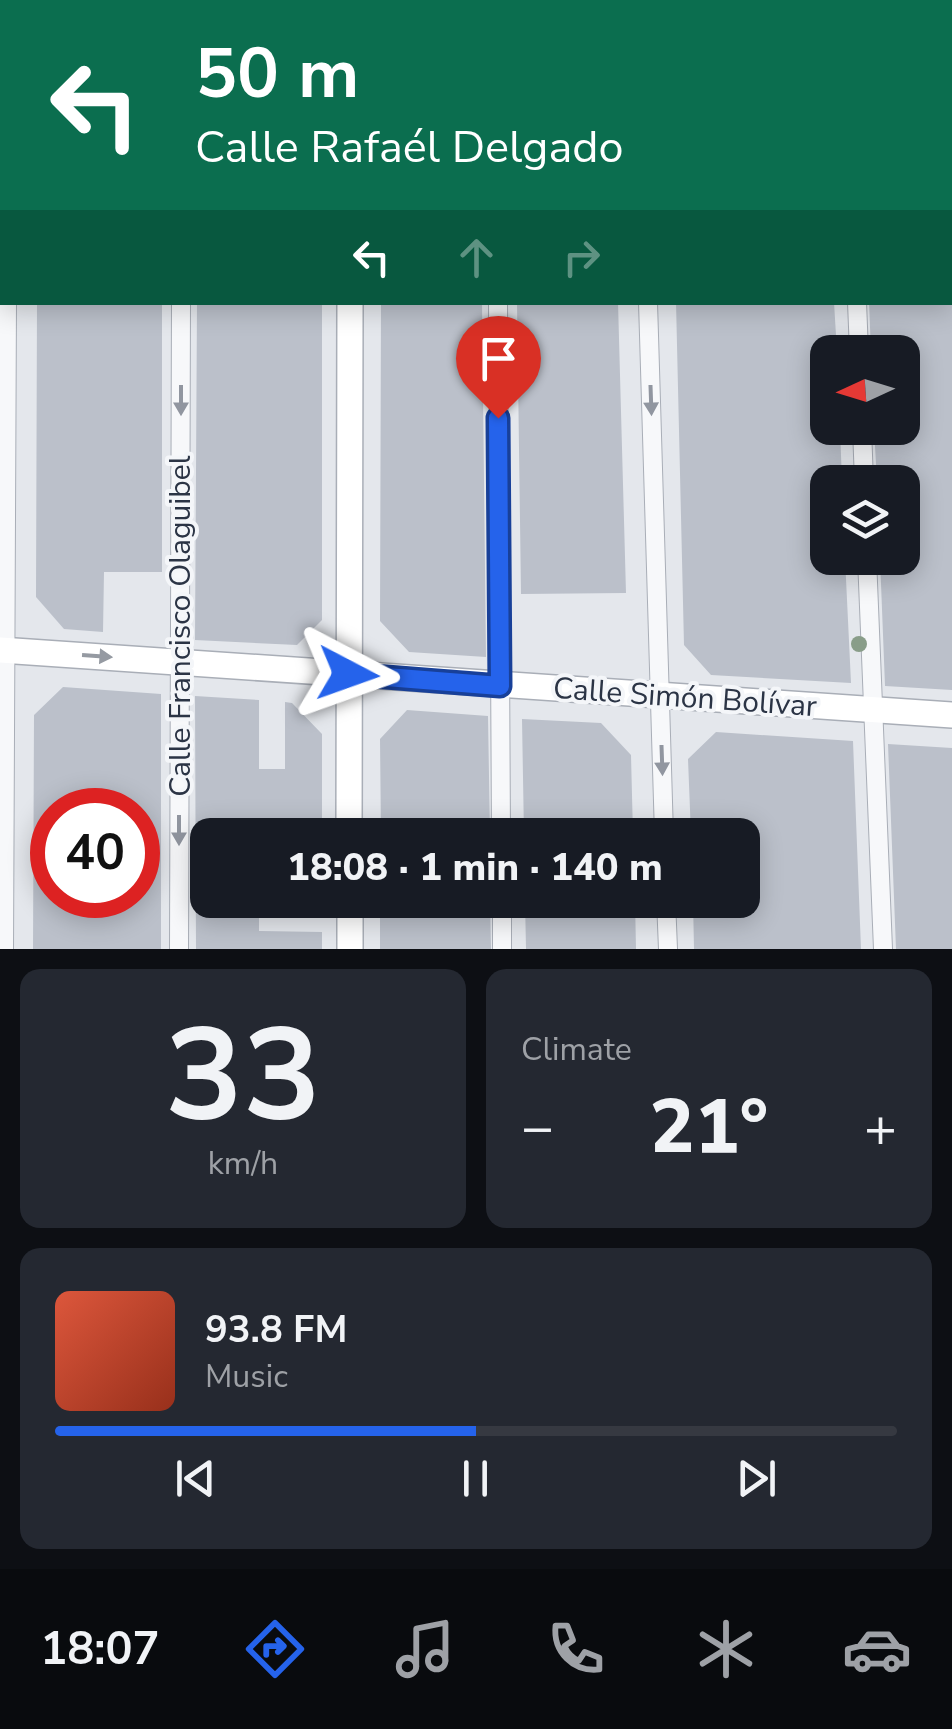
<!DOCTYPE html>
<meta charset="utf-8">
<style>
body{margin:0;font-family:"Nunito Sans",sans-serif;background:#242831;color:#f1f3f6;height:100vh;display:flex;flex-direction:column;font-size:38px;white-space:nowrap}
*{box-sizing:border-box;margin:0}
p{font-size:32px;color:#9ea1a6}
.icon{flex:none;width:55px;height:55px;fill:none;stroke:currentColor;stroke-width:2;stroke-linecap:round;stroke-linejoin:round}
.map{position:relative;height:949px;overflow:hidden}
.side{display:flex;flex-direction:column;gap:20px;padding:20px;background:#0d0f14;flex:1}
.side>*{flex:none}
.hud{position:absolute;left:0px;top:0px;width:952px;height:305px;box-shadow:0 5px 25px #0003;background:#0b6e4f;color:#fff;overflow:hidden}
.needle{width:65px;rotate:266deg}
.fabs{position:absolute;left:810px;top:335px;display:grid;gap:20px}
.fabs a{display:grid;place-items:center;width:110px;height:110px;border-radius:20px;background:#171b24;box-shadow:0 5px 25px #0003;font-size:50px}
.speed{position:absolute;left:30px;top:788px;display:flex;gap:20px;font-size:50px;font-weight:700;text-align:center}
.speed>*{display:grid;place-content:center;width:130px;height:130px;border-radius:50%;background:#171b24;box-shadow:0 5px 25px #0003;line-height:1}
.speed .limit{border:15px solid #d22;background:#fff;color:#111}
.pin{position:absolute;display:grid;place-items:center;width:85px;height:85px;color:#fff;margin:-102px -42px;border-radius:50% 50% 50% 0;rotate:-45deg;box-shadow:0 0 10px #0007}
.pin .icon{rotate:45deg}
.me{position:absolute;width:110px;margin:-55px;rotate:94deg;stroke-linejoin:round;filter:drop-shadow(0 0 8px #0008)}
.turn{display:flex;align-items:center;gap:35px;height:210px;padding:0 30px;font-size:45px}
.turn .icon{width:130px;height:130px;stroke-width:2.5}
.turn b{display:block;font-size:70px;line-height:85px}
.lanes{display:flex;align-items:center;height:95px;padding:0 30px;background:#0003;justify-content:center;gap:50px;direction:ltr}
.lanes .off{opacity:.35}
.big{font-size:75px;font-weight:800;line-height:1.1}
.side .card{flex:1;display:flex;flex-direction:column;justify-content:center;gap:15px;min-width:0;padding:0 35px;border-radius:20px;background:#242831}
.side .dial{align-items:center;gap:0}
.dial b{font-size:130px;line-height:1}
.song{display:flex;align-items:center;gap:30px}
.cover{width:120px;height:120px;border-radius:15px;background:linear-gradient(135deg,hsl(10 70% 55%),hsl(10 70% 35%))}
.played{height:10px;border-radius:5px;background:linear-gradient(90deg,#2563eb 50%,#363941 50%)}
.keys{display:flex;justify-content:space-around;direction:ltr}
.heat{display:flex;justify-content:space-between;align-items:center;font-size:55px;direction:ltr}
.side .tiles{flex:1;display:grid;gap:20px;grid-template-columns:1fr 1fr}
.card:last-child{grid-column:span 2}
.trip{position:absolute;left:190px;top:818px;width:570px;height:100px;border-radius:20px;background:#171b24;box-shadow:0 5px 25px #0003;font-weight:800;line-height:100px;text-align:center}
.menu{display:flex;height:160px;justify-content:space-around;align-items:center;background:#090b0e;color:#9ea1a6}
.menu .icon{width:70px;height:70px}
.menu .on{color:#2563eb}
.menu b{font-size:45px;color:#f1f3f6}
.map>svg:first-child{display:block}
.building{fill:#bbc0ca;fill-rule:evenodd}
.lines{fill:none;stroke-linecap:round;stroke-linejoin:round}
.street-casing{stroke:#a9aeb7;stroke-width:20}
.secondary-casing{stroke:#a9aeb7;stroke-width:28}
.street{stroke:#f7f8fa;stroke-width:18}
.secondary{stroke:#fff;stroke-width:25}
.tree{fill:#899d89}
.oneway{fill:#9196a0}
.oneway2{fill:#959aa2}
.route-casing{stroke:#184099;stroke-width:25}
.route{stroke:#2563eb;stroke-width:18}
.labels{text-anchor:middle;stroke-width:8;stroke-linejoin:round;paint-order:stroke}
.street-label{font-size:30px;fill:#2b3445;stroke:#f4f6f9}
</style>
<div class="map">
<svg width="952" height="949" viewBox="0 0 952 949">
<rect width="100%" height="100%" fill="#e4e7ec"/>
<path class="building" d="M37,302H162V572H104L103,632L64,629L36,597Z
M197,302H322V620L297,645L195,640Z
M381,302H482L486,657L409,652L380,621Z
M517,302H618L626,593L521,594Z
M676,302H834L837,352H828V428H840L842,482H828V558H845L851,683L711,675L684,645Z
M869,302H952V690L885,686L880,558H902V482H877L874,428H902V352H871Z
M63,687L161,694V949H33L34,715ZM52,810H138V895H52Z
M195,696L259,700V769H285V702L292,703L322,734V835H208V900H322V909L259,907V931L322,932V949H196Z
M407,710L488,716L490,835H381L380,739Z
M522,719L601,723L631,755L633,835H524Z
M716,732L853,741L861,949H694L693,900H742V835H691L688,759Z
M888,744L952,748V949H896Z
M380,900H490L491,949H380Z
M525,900H635L636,949H526Z"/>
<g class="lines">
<g class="street-casing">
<path id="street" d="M496,0V2
M639,0V2
M844,0V2
M9,2V0
M182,2V0
M498,302L501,835
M648,302L664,835
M857,302L859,352
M862,428L864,482
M867,558L883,949
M502,900V949
M666,900L668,949
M4,949L7,302
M179,949L181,302"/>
</g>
<g class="secondary-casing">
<path id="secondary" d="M350,2V0
M0,650L952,715
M349,835L350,302
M350,900V949"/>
</g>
<use href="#street" class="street"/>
<use href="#secondary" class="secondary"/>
</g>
<g class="tree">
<circle cx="859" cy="644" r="8"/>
<circle cx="681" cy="909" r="8"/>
</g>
<defs><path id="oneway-solid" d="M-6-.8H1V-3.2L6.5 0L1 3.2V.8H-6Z" transform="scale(2.5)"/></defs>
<g class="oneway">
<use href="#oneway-solid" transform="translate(181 400) rotate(90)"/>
<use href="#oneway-solid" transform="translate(651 400) rotate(88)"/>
<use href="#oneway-solid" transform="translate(662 760) rotate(88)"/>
<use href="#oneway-solid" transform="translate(179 830) rotate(90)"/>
</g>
<use class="oneway2" href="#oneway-solid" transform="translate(97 656) rotate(4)"/>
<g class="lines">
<g class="route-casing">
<path id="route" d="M348,674L500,686L498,418"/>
</g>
<use href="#route" class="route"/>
</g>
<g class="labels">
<g class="street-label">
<text transform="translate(180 626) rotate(-90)" y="10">Calle Francisco Olaguibel</text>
<text transform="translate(685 697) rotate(4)" y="10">Calle Simón Bolívar</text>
</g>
</g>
</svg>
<div class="fabs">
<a><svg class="needle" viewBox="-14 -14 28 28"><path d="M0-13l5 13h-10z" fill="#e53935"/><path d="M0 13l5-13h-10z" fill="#9ea1a6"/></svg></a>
<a><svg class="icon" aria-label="layers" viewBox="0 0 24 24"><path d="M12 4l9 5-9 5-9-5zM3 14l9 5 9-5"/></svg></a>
</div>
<div class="speed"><div class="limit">40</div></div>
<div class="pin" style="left:498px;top:418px;background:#d93025"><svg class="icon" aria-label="arrive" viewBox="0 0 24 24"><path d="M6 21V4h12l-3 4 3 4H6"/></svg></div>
<svg class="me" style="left:348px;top:674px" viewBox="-20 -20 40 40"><path d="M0-17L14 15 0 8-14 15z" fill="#2563eb" stroke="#fff" stroke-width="4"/></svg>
<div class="trip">18:08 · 1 min · 140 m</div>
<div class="hud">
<div class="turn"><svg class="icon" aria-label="left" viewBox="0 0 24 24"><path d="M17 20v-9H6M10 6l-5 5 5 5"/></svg><div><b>50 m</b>Calle Rafaél Delgado</div></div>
<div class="lanes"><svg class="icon" aria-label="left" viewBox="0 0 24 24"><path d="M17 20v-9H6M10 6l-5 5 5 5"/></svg><svg class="icon off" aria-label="ahead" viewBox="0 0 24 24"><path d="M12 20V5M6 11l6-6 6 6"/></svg><svg class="icon off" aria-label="right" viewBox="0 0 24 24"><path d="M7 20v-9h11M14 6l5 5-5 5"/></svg></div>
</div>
</div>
<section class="side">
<div class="tiles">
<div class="card dial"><b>33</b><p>km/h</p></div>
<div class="card"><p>Climate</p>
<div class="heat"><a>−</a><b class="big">21°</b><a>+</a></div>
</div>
<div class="card">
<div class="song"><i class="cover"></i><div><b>93.8 FM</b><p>Music</p></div></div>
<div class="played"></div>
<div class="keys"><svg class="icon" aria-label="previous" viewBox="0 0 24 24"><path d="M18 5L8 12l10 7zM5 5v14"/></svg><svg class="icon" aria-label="pause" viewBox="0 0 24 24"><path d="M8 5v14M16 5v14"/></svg><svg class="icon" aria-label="next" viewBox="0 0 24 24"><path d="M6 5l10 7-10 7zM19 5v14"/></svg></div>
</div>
</div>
</section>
<nav class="menu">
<b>18:07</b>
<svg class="icon on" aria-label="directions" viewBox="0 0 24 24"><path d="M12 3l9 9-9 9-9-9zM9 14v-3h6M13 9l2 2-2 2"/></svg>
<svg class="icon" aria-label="music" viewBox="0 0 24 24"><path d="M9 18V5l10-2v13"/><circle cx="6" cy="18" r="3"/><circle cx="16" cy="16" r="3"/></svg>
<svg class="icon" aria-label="phone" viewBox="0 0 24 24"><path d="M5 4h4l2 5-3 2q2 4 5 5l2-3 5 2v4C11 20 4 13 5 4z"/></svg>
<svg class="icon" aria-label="climate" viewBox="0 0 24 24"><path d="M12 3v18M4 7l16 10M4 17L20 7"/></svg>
<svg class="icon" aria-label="car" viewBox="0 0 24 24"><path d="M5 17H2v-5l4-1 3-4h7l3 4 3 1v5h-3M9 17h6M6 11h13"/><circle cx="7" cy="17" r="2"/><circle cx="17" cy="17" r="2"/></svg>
</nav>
